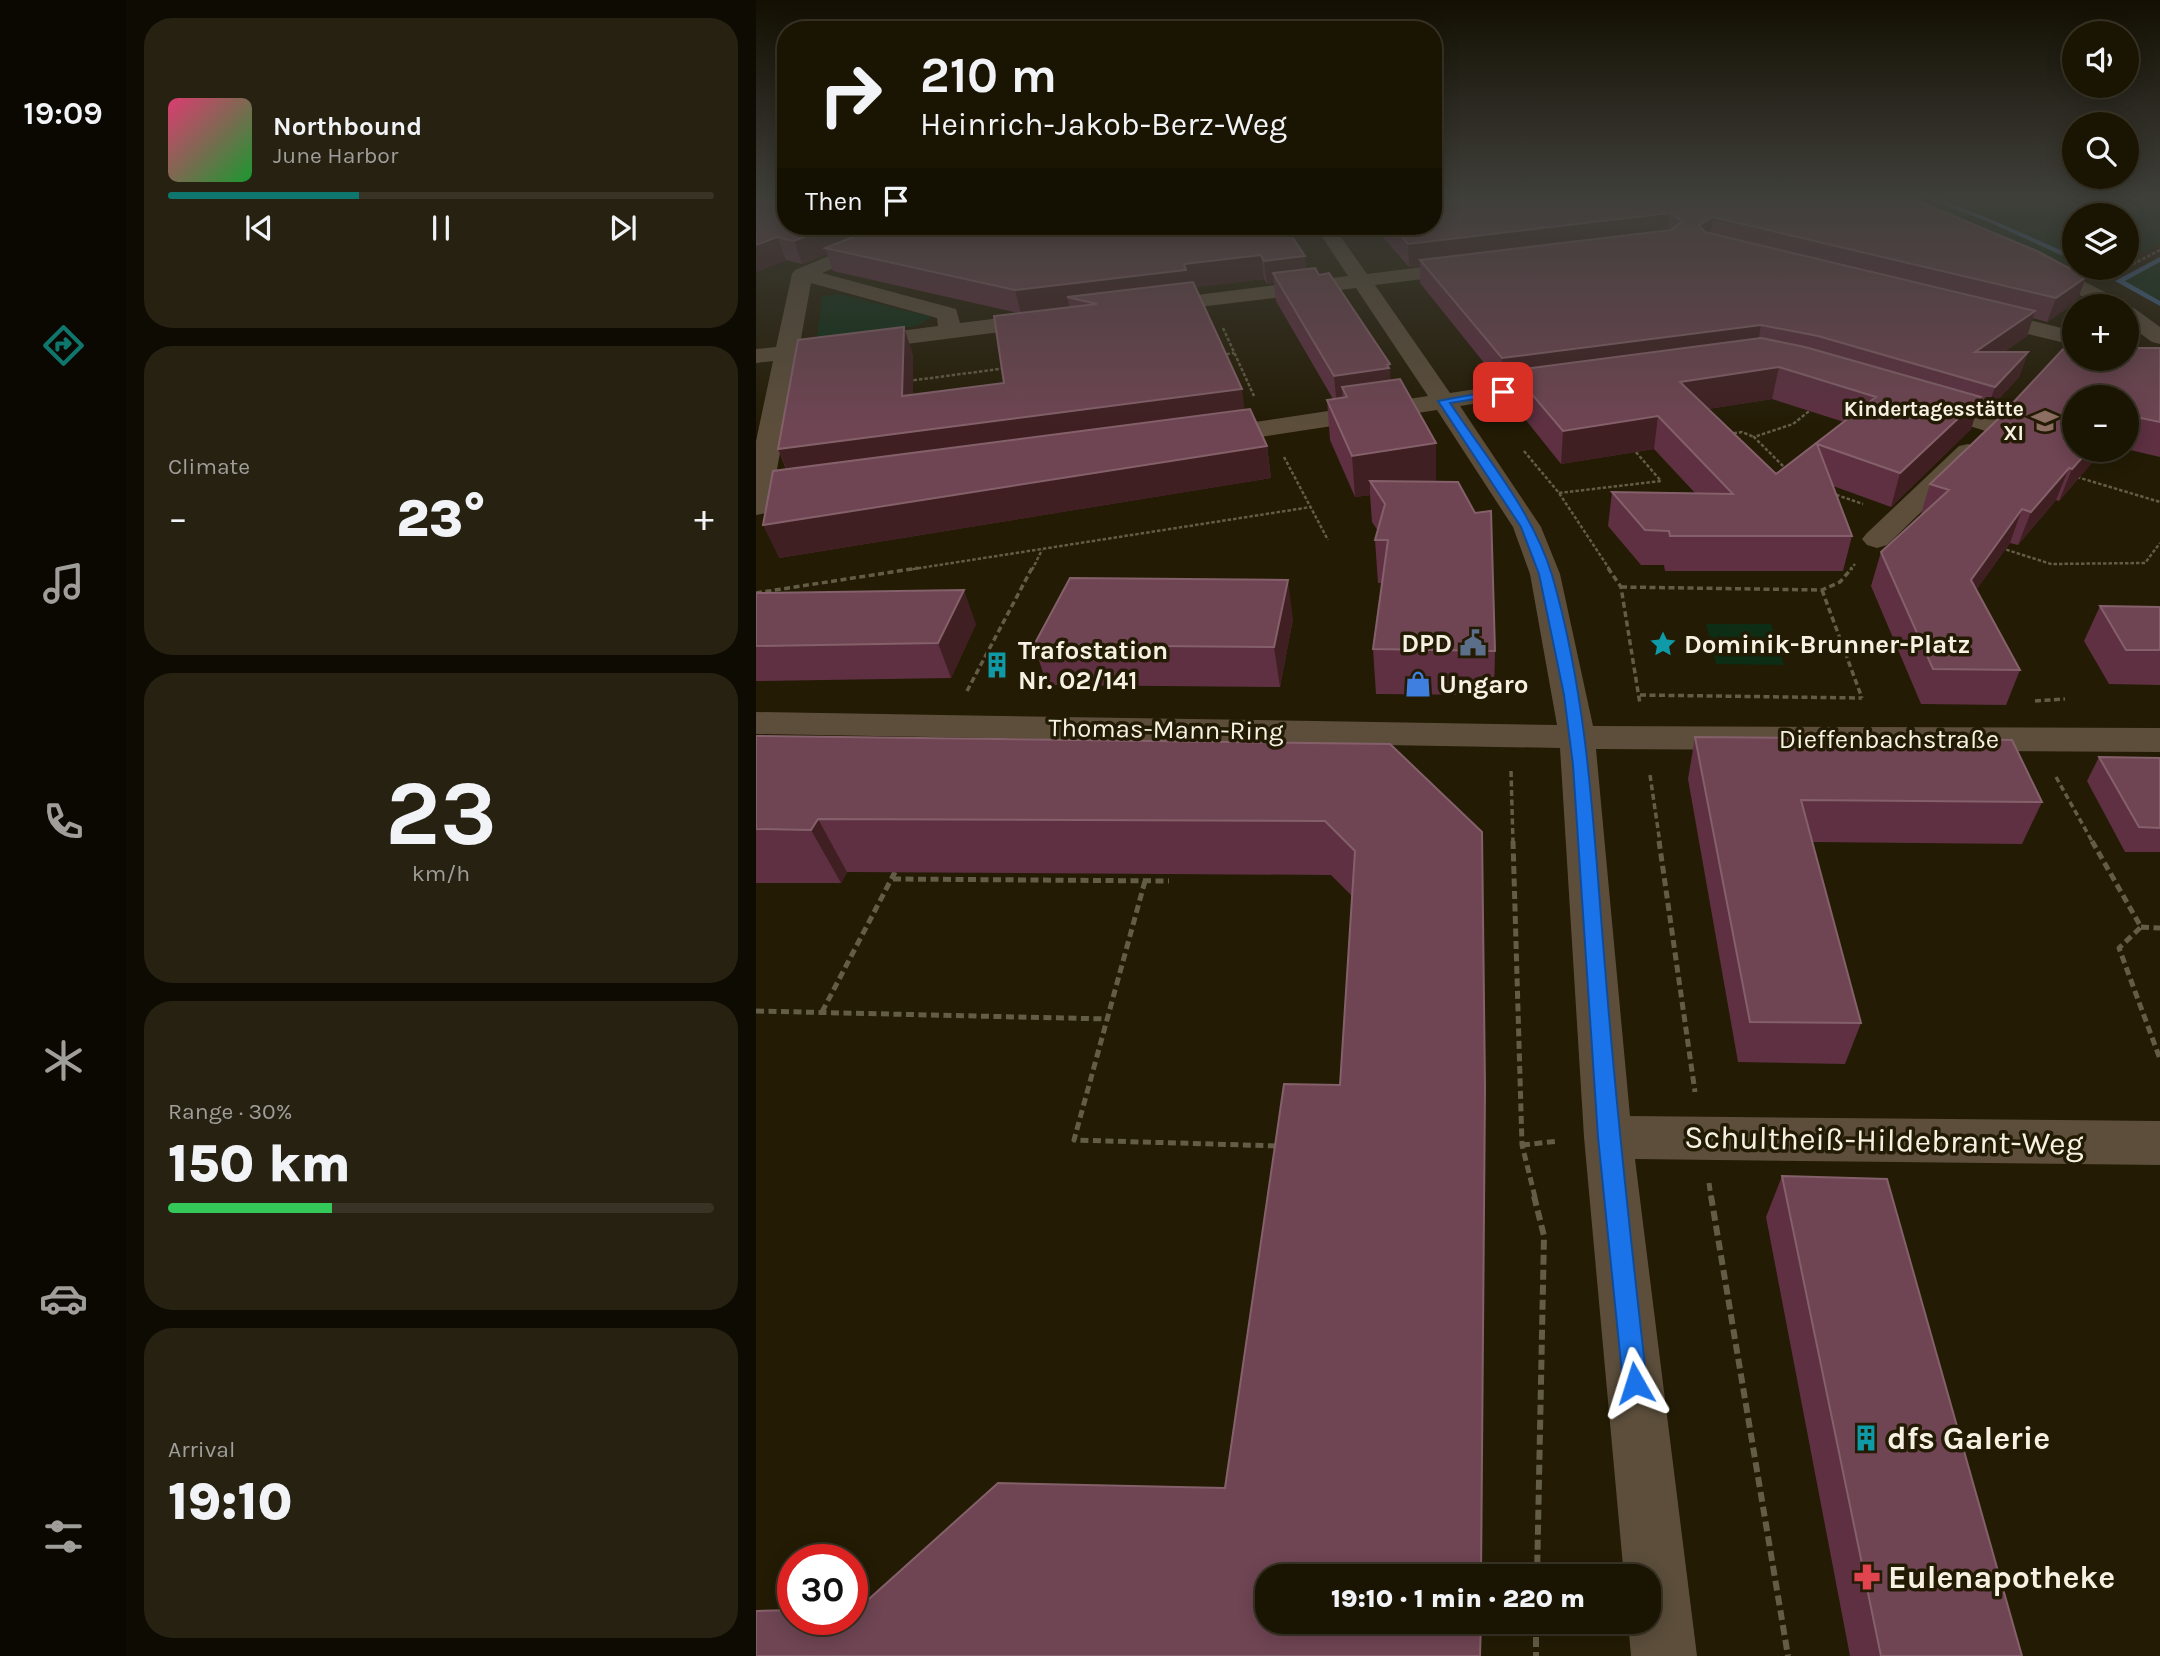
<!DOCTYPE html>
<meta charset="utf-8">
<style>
body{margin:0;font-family:Karla,sans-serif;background:#272112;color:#f1f3f6;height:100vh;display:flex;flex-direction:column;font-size:26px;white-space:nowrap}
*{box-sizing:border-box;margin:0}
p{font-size:23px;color:#9f9e9a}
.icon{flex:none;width:38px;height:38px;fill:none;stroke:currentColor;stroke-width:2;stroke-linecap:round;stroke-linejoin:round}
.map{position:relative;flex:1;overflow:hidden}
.side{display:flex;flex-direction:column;gap:18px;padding:18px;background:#0e0b02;width:630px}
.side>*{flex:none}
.hud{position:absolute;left:21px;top:21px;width:665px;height:214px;border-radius:28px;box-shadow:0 4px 18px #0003,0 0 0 2px #383325;background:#1a1403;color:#f1f3f6;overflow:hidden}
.buttons{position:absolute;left:1306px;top:21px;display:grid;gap:14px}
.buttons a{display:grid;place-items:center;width:77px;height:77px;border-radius:50%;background:#1a1403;box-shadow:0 4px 18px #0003,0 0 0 2px #383325;font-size:35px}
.speed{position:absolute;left:21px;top:1544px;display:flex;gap:14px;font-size:35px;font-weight:700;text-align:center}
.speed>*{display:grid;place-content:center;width:91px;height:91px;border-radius:50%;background:#1a1403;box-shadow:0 4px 18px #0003,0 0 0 2px #383325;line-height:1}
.speed .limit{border:10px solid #d22;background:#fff;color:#111}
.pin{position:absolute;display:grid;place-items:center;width:60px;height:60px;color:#fff;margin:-30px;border-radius:14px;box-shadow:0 4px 10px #0006}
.me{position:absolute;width:77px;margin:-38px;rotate:354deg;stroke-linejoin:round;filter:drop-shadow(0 0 5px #0008)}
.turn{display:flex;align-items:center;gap:24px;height:147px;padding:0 28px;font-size:32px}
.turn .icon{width:91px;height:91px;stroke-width:2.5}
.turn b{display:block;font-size:49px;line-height:60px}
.then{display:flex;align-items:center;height:66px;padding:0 28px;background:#0003;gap:14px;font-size:26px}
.big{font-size:52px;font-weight:800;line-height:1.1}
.side .widget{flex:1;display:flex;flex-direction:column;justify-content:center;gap:10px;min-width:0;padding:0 24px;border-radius:28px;background:#272112}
.side .dial{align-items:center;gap:0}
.dial b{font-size:91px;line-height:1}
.song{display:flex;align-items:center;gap:21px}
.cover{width:84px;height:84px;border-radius:10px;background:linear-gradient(135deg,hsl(340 70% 55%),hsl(130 70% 35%))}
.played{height:7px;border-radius:4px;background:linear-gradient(90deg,#0f766e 35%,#383325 35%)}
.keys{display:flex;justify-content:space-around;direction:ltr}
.heat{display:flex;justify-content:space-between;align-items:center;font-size:38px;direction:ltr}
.charge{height:10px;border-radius:5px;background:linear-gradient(90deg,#34c759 30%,#383325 0)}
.trip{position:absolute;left:499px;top:1564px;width:406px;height:70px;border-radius:28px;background:#1a1403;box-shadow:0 4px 18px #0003,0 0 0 2px #383325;font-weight:800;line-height:70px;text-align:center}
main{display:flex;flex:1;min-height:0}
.tab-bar{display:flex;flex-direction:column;width:126px;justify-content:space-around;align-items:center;background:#0a0801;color:#9f9e9a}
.tab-bar .icon{width:49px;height:49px}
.tab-bar .on{color:#0f766e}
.tab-bar b{font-size:32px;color:#f1f3f6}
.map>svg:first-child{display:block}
.green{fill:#0d2d14}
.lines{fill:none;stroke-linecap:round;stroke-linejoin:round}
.stream{fill:#3e638b;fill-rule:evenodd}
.path-far3{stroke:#635c47;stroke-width:2.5;stroke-dasharray:3.5 2;stroke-linecap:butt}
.path-far2{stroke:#635c47;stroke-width:3.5;stroke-dasharray:6 3.5;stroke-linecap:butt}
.path-far1{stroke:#635c47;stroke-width:5;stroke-dasharray:8 4.5;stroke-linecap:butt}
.path{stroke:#635c47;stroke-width:6;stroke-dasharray:10 5;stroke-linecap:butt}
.street{fill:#5c4e3b;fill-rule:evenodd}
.wall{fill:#5e3042;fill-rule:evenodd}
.shaded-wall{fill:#401f22}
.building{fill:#6f4553;stroke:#84606a;stroke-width:2;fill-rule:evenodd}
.route{fill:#1a73e8;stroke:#114b97;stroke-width:2}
.labels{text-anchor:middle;stroke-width:7;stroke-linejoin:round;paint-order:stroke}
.far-poi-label{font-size:21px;font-weight:bold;fill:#f6f1e2;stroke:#231b04;text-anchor:end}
.poi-label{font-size:26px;font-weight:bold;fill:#f6f1e2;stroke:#231b04;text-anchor:start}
.street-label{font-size:26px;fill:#f6f1e2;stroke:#231b04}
.near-street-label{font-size:32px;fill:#f6f1e2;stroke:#231b04}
.near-poi-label{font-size:32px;font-weight:bold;fill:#f6f1e2;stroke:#231b04;text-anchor:start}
</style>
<main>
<nav class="tab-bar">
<b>19:09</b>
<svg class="icon on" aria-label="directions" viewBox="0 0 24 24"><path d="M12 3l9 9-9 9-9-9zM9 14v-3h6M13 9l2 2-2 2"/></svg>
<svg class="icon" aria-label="music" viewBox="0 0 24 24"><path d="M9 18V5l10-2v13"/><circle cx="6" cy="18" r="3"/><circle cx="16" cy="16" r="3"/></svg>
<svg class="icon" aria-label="phone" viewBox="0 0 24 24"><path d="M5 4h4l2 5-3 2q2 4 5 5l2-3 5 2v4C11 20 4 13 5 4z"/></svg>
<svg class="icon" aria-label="climate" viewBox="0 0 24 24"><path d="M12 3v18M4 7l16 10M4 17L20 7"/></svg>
<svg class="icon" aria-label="car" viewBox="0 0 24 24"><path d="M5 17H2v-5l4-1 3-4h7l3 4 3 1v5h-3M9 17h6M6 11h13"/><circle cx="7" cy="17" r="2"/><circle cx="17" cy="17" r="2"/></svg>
<svg class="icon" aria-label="filters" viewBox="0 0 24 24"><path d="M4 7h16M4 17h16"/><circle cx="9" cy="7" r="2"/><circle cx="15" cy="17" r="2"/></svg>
</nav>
<section class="side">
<div class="widget">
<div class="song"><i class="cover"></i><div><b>Northbound</b><p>June Harbor</p></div></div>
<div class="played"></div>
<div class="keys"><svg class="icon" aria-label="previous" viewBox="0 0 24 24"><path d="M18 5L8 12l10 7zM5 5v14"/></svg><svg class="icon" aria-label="pause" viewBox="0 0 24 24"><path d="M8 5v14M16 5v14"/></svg><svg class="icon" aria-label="next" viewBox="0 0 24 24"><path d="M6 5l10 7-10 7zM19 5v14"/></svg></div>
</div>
<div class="widget"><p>Climate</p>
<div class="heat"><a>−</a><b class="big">23°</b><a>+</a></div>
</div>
<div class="widget dial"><b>23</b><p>km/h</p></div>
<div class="widget"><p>Range · 30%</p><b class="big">150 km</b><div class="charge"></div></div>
<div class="widget"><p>Arrival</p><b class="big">19:10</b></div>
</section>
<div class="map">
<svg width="1404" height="1656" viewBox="0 0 1404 1656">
<rect width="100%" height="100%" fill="#231b04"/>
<path class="green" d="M1142,195H1404V243L1370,260V215H1318V268H1357L1339,278L1220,223Z
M1404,259V303L1363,280Z
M84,294L176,317L161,326L61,338L66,296Z
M950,624H1015L1028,665L960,664Z"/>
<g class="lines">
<path class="stream" d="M1163,195H1173L1239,221L1318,256V261L1235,223Z
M1404,257V262L1369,281L1404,301V306L1359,281Z
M1332,268H1342L1348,271L1344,273Z"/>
<path class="path-far3" d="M1362,272L1404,250
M467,328L498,396
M465,355L478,353
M152,381L251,368
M972,434L986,432L998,437
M768,451L803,493L854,570
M528,457L572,540
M1031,470L998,437L1037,424L1057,408
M1321,477L1404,502
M803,493L905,481L879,451L884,450
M1075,493L1107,504
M1245,548L1295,564L1389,563L1404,543
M151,570L555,507
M276,570L286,550
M1094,570L1099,564"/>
<path class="path-far2" d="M852,568L865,587L884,704
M865,587L1066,590L1084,582L1096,568
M1066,590L1106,698
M0,593L162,568
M211,691L276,568
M884,695L1106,698
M1279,701L1309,699
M755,771L757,843
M894,775L904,843
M1300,777L1337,843"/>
<path class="path-far1" d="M757,841L766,1145L779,1197
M903,841L939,1092
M1336,841L1385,927L1363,948L1404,1059
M137,879L413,881
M389,881L318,1140L523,1146
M1385,927L1404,928
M0,1011L351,1019
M66,1012L139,872
M766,1145L803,1141
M953,1183L955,1197"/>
<path class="path" d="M778,1196L788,1236L781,1577
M955,1196L1032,1656
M780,1622V1656"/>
<path class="street" d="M146,226H171L169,230L66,273L200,309L204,323L291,312L299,314L302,319L299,324L291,326L41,358L18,486L66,480L76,482L80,488L76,494L15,503L10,513L0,515V441L17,361L0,363V349L20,347L36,274L39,270ZM55,283L181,318L182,326L44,344Z
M559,226H577L611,274L715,261L722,263L725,267L722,271L715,273L619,285L694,393L807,376L815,378L819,383L815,388L807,390L704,406L785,527L804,574L837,726L1404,728V752L840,749L874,1116L1404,1121V1165L879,1159L941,1656H875L872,1622H892V1577H868L828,1137L804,748L0,734V712L801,725L774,574L757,527L681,410L452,445L443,442L439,437L443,432L452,429L672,396L600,288L393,313L385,312L382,307L385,302L393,301L592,276Z
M1281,258L1367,301L1370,306H1344L1274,268L1271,264L1274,260Z
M1370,307L1378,308L1404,327V344L1396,342L1370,323Z
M1223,308L1318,331V343L1313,344L1215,320L1212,315L1215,310Z
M1168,397L1245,420L1249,425L1245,430L1236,433L1159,409L1156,404L1159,399Z
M1212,444L1221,446L1225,452L1221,458L1131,545L1121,548L1111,545L1106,539L1111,533L1203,446Z"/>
</g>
<path class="wall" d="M0,195L30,226H529L550,269L635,380L680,443V482L739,651L738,695L620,694L617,649L626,583H622L619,540L622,531L616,522L614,495L599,497L574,440L571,400L577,399L520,301L518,283L511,284L508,279L439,287L489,410L511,446L515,478L23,558L30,469L22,449L148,327L157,356V395L248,383L262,313L77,271L71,254L46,264L30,260L0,272Z
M1148,195L1330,277L1321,301L1291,322L1277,318L1271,336L1248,352H1272L1263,377L1230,413L1221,410L1215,429L1135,507L1077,486L1096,536L1087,571H909L908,565H885L852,526L856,492L939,493L898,449L805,464L757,404L758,382L745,384L664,283V266L653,267L617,226H677ZM1016,399L1088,422L1020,474L952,409Z
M1404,348V457L1370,449V397L1318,450H1347L1303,501L1300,500L1262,545L1254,543L1220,590L1264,670L1250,705L1165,704L1115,586L1125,552L1164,517L1174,484Z
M0,593L220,624L195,678L0,681Z
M1344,606L1404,607V685L1353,684L1328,641Z
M537,619L524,687L291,685L278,645Z
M0,736L634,744L725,1577L104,1607L469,1488L584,1085L596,896L575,875L91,872L85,883H0Z
M939,737L1286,802L1266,844L1056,842L1105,1023L1089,1064L982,1062L932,779Z
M1343,757L1404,758V852H1369L1331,781Z
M1026,1176L1266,1656H1094L1010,1217Z"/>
<path class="shaded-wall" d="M914,213L912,235L664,260V266L653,267L652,244Z
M957,217L954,239L943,225Z
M77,226H140L69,248L71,254L46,264L38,241Z
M21,237L30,260L0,272V245Z
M505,255L508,279L433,288L341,304L311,297L314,308L265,314L259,290L428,264Z
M549,256L551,279L517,273L518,283L511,284L508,261Z
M1330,277L1321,301L1291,322L1300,298Z
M1279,311L1271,336L1211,377L1219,352Z
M1005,325L1001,349L762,372L761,370L760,376L758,373V382L745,384L746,358Z
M148,327L157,356V427L146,396Z
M1272,352L1263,377L1230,413L1239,387Z
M634,364L635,395L591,397L586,387L587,406L581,407L578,376Z
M1023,367L1016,399L920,414L924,382Z
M486,389L490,420L36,481L22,449Z
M1225,397L1215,429L1135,507L1144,473Z
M902,416L898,449L805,464L807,431Z
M680,443V484L614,481V495L599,497L596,456Z
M511,446L515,478L23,558L7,525Z
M1333,450H1347L1303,501L1316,469Z
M1313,468L1300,500L1262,545L1275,512Z
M1266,509L1254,543L1202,615L1215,580Z
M532,580L537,619L524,687L518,647Z
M208,590L220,624L195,678L182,643Z
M62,819L91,872L85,883L55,830Z"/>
<path class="building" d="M0,195H30V226H77L38,241L21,237L0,245Z
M677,195H1148L1281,251L1330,277L1300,298L957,217L943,225L949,232L1279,311L1219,352H1272L1239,387L1062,336L1005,325L746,358L664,260L915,230L927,221L914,213L652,244L636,226H677Z
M125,226H529L549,256L508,261L505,255L428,264L430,270L259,290L69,248Z
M559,268L563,275L573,273L634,364L631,365L633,368L578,376L517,273Z
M437,282L486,389L22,449L42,340L148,327L146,396L248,383L238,316L341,304L311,297Z
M1005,338L1049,347L1225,397L1144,473L1061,444L1096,536H914L913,531L889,530L856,492L977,494L902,416L807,431L758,373L762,372L761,370ZM1023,367L1120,397L1020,474L924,382Z
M1309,347H1318V359H1370V348H1404V422L1370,415V397H1318V450H1333L1316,469L1313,468L1275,512L1266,509L1215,580L1264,670L1177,669L1125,552L1193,490L1174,484L1240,421Z
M644,379L680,443L596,456L571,400L591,397L586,387Z
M494,409L511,446L7,525L17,471Z
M614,481L702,482L719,513L735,511L739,651L617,649L632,540H619L629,504Z
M314,578L532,580L518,647L278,645Z
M208,590L182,643L0,646V593Z
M1344,606L1404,607V650H1370Z
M0,736L634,744L726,832L729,1088L725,1577H511V1622H725L724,1656H0V1611L37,1610V1619H96V1608L104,1607L242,1483L469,1488L528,1084L584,1085L599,851L569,821L62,819L55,830L0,829Z
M939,737L1256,740L1286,802L1045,800L1105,1023L994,1022Z
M1343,757L1404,758V828L1383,827Z
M1026,1176L1131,1179L1266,1656H1125Z"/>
<linearGradient id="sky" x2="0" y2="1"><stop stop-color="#130f02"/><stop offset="0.46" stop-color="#3f3f3a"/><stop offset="1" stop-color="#3f3f3a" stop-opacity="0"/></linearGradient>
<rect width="1404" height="427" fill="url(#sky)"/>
<path class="route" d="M747,389L751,390V394L694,403C730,457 777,512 796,575C833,702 838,836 849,967C860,1106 875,1244 891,1383L887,1391L879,1394L871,1391L867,1383L842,1137L817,765L808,695L783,574L765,527L682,401Z"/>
<defs>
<g id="school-bare" transform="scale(2.1)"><path d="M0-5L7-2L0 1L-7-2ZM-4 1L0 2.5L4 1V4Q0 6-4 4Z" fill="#8d6e63" stroke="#231b04" stroke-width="2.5" paint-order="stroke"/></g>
<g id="civic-bare" transform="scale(2.1)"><path d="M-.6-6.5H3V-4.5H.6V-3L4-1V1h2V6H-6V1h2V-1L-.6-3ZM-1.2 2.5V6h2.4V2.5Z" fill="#5c6f8a" stroke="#231b04" stroke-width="2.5" paint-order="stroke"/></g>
<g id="sight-bare" transform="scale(2.1)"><path d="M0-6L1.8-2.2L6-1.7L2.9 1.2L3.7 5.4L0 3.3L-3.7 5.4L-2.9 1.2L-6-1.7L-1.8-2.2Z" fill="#0f9aa8" stroke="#231b04" stroke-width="2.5" paint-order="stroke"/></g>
<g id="building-bare" transform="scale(2.1)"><path d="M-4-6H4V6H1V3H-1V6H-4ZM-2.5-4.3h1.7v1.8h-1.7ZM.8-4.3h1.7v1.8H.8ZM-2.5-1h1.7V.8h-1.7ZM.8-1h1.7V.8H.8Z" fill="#0f9aa8" stroke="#231b04" stroke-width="2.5" paint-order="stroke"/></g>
<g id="shop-bare" transform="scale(2.1)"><path d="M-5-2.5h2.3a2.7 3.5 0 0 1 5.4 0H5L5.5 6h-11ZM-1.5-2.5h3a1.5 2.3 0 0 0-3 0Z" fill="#3f7fe0" stroke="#231b04" stroke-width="2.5" paint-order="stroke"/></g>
<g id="pharmacy-bare" transform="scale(2.1)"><path d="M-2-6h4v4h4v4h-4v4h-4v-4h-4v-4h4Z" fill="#e0444e" stroke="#231b04" stroke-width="2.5" paint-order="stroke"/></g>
</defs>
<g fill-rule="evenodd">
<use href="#school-bare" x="1289" y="421"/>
<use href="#civic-bare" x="717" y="643"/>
<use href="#sight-bare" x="907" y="644"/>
<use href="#building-bare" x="241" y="665"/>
<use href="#shop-bare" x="662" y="684"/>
<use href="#building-bare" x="1110" y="1438"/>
<use href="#pharmacy-bare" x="1111" y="1577"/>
</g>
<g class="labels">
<g class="far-poi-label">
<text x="1268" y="416">Kindertagesstätte<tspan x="1268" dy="24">XI</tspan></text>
</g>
<g class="poi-label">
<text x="696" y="652" text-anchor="end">DPD</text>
<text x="928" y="653">Dominik-Brunner-Platz</text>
<text x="262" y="659">Trafostation<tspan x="262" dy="30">Nr. 02/141</tspan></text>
<text x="683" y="693">Ungaro</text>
</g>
<g class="street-label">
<text transform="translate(410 729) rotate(1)" y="9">Thomas-Mann-Ring</text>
<text x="1133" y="748">Dieffenbachstraße</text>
</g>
<g class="near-street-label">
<text transform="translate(1128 1140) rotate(1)" y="11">Schultheiß-Hildebrant-Weg</text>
</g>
<g class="near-poi-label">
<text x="1131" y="1449">dfs Galerie</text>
<text x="1132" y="1588">Eulenapotheke</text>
</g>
</g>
</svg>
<div class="buttons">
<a><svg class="icon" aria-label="sound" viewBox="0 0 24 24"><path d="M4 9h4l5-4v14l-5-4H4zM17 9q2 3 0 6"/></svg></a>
<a><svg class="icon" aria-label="search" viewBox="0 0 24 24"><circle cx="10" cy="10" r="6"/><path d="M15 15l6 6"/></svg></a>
<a><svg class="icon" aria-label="layers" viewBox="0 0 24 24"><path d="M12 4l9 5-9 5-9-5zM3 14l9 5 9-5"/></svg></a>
<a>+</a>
<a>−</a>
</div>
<div class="speed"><div class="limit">30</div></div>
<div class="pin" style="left:747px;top:392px;background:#d93025"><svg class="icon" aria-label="arrive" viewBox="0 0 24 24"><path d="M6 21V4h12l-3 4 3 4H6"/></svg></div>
<svg class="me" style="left:879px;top:1383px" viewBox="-20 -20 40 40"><path d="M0-17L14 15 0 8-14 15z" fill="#1a73e8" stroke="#fff" stroke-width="4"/></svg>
<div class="trip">19:10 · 1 min · 220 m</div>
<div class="hud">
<div class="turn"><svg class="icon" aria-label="right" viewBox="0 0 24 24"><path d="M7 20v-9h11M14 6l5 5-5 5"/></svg><div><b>210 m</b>Heinrich-Jakob-Berz-Weg</div></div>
<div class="then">Then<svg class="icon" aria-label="arrive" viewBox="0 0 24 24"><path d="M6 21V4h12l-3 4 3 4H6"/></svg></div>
</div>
</div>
</main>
